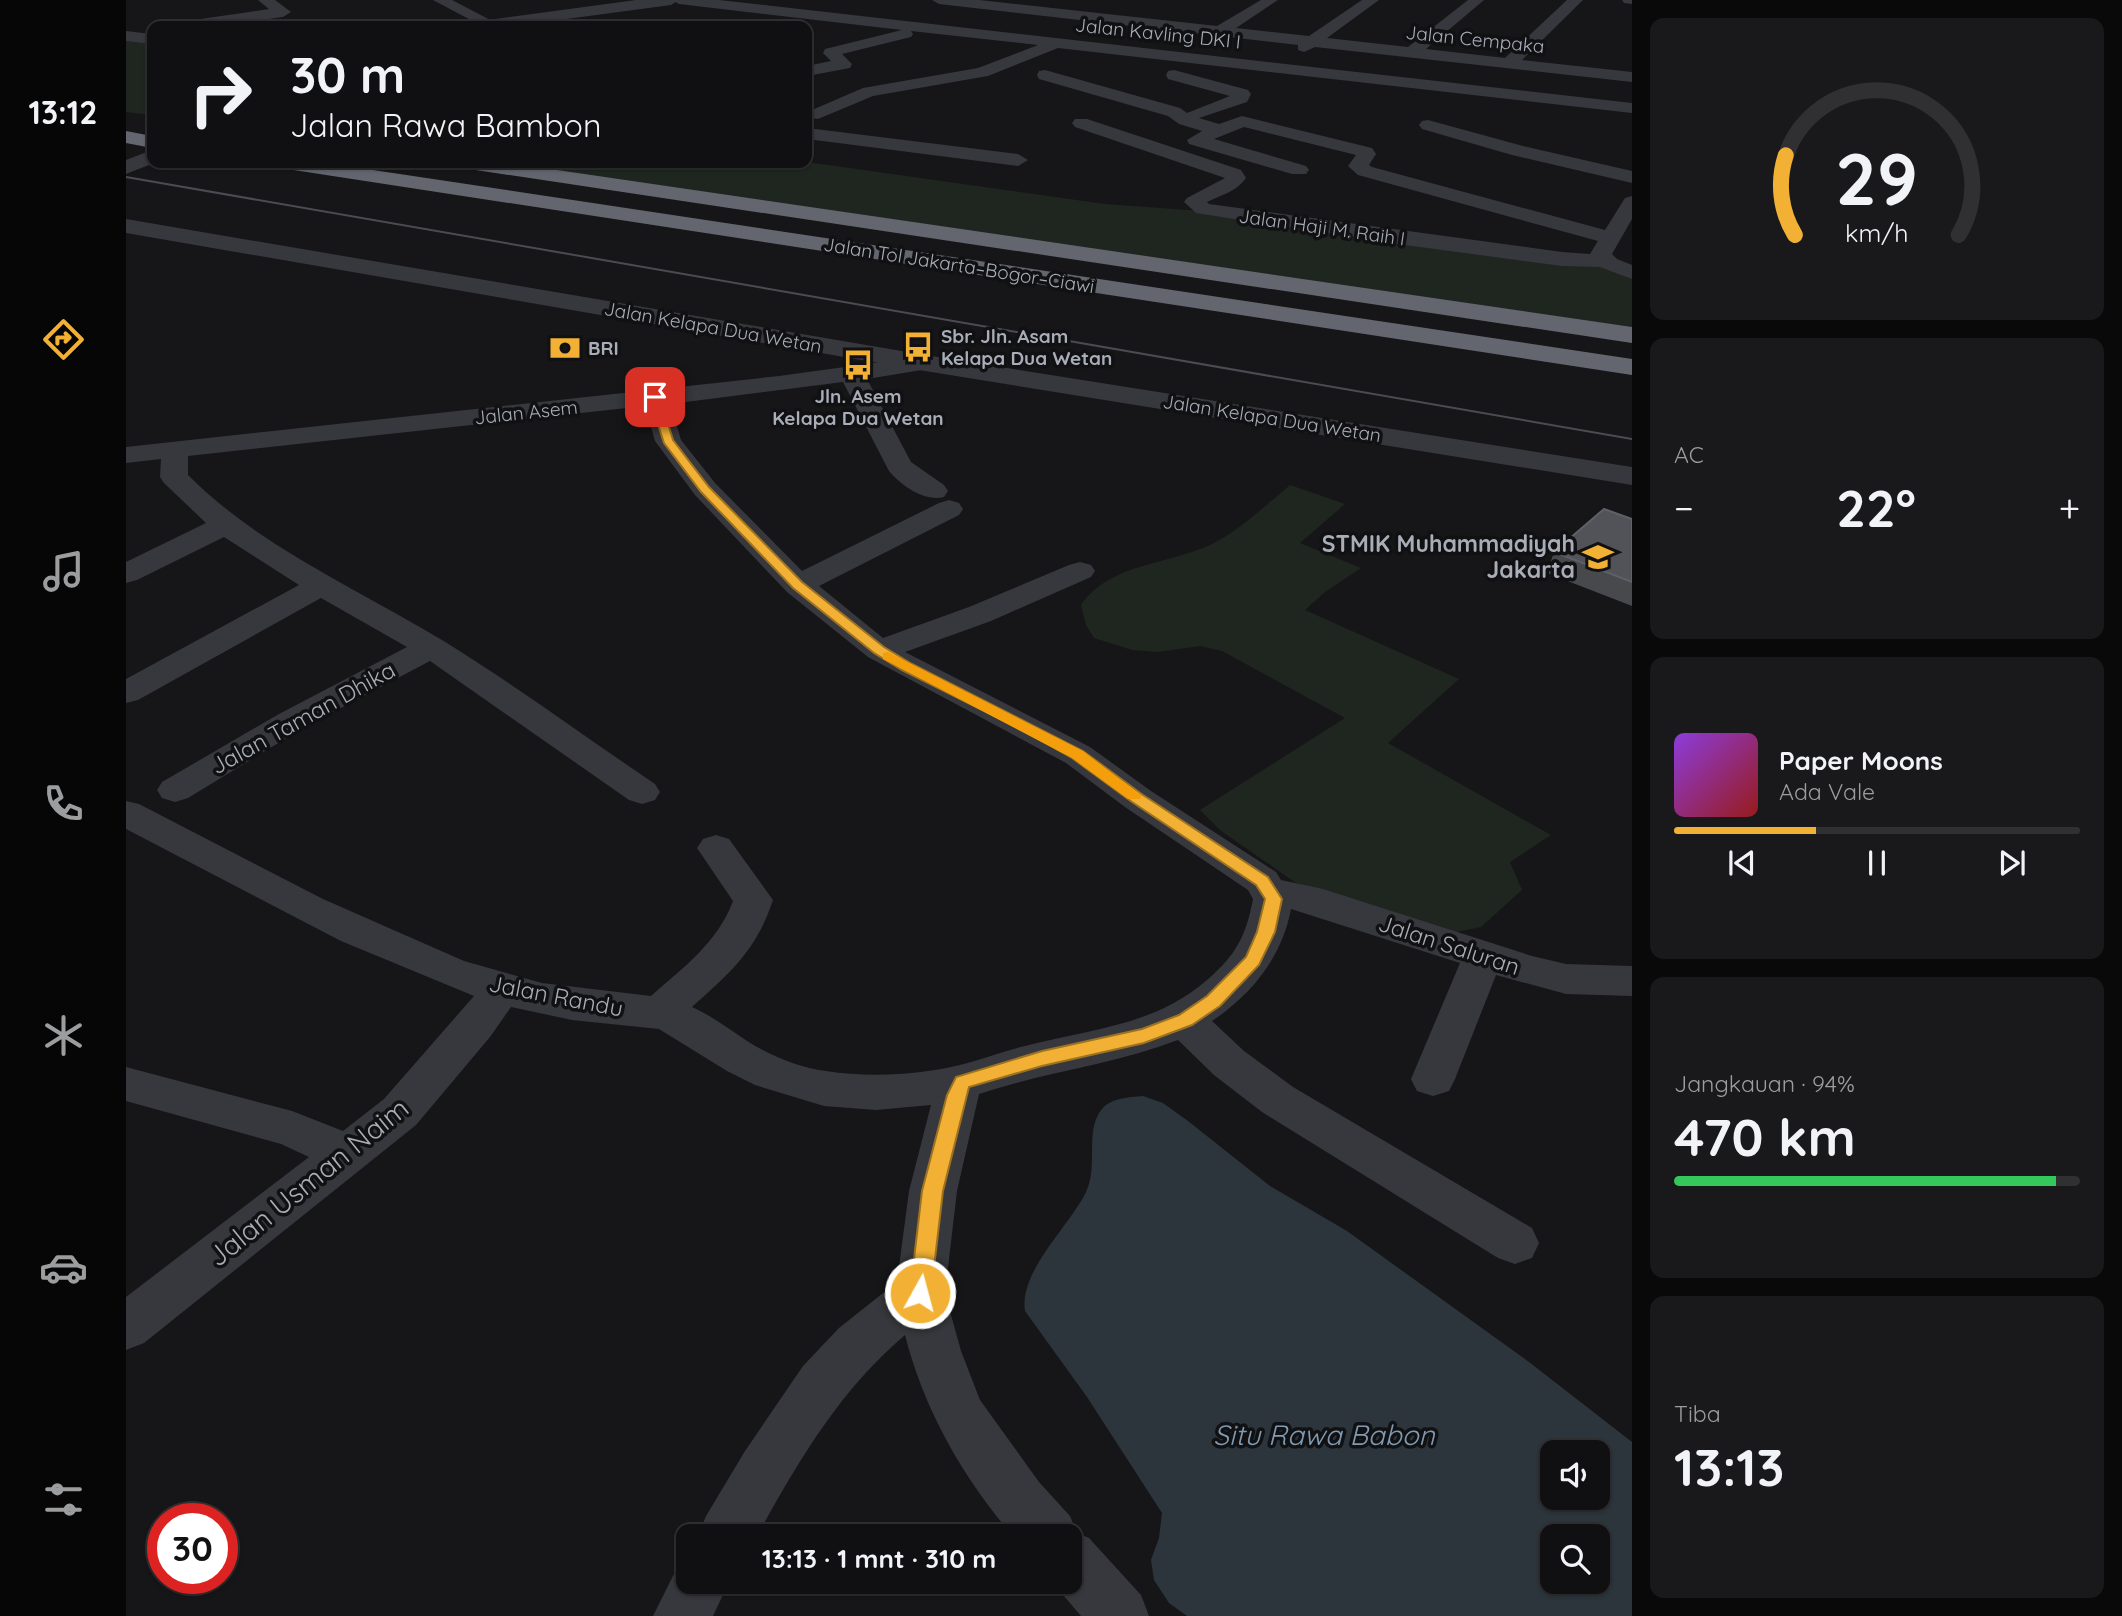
<!DOCTYPE html>
<html lang="id">
<meta charset="utf-8">
<style>
body{margin:0;font-family:Quicksand,sans-serif;background:#19191b;color:#f1f3f6;height:100vh;display:flex;flex-direction:column;font-size:26px;white-space:nowrap}
*{box-sizing:border-box;margin:0}
p{font-size:23px;color:#9c9d9f}
.icon{flex:none;width:38px;height:38px;fill:none;stroke:currentColor;stroke-width:2;stroke-linecap:round;stroke-linejoin:round}
.map{position:relative;flex:1;overflow:hidden}
.drawer{display:flex;flex-direction:column;gap:18px;padding:18px;background:#09090a;width:490px}
.drawer>*{flex:none}
.guide{position:absolute;left:21px;top:21px;width:665px;height:147px;border-radius:14px;box-shadow:0 2px 5px #0004,0 0 0 2px #303032;background:#101012;color:#f1f3f6;overflow:hidden}
.fabs{position:absolute;left:1414px;top:1440px;display:grid;gap:14px}
.fabs a{display:grid;place-items:center;width:70px;height:70px;border-radius:14px;background:#101012;box-shadow:0 2px 5px #0004,0 0 0 2px #303032;font-size:35px}
.speed{position:absolute;left:21px;top:1503px;display:flex;gap:14px;font-size:35px;font-weight:700;text-align:center}
.speed>*{display:grid;place-content:center;width:91px;height:91px;border-radius:50%;background:#101012;box-shadow:0 2px 5px #0004,0 0 0 2px #303032;line-height:1}
.speed .limit{border:10px solid #d22;background:#fff;color:#111}
.pin{position:absolute;display:grid;place-items:center;width:60px;height:60px;color:#fff;margin:-30px;border-radius:14px;box-shadow:0 4px 10px #0006}
.me{position:absolute;width:77px;margin:-38px;rotate:7deg;stroke-linejoin:round;filter:drop-shadow(0 0 5px #0008)}
.turn{display:flex;align-items:center;gap:24px;height:147px;padding:0 28px;font-size:32px}
.turn .icon{width:91px;height:91px;stroke-width:2.5}
.turn b{display:block;font-size:49px;line-height:60px}
.big{font-size:52px;font-weight:700;line-height:1.1}
.drawer .widget{flex:1;display:flex;flex-direction:column;justify-content:center;gap:10px;min-width:0;padding:0 24px;border-radius:14px;background:#19191b}
.drawer .dial{align-items:center;gap:0}
.dial svg{height:182px;overflow:visible;fill:none;stroke:#303032;stroke-width:7;stroke-linecap:round;text-anchor:middle}
.dial text{fill:#f1f3f6;stroke:none}
.song{display:flex;align-items:center;gap:21px}
.cover{width:84px;height:84px;border-radius:10px;background:linear-gradient(135deg,hsl(270 70% 55%),hsl(0 70% 35%))}
.played{height:7px;border-radius:4px;background:linear-gradient(90deg,#f2b134 35%,#303032 35%)}
.keys{display:flex;justify-content:space-around;direction:ltr}
.heat{display:flex;justify-content:space-between;align-items:center;font-size:38px;direction:ltr}
.charge{height:10px;border-radius:5px;background:linear-gradient(90deg,#34c759 94%,#303032 0)}
.trip{position:absolute;left:550px;top:1524px;width:406px;height:70px;border-radius:14px;background:#101012;box-shadow:0 2px 5px #0004,0 0 0 2px #303032;font-weight:700;line-height:70px;text-align:center}
main{display:flex;flex:1;min-height:0}
.tabs{display:flex;flex-direction:column;width:126px;justify-content:space-around;align-items:center;background:#060607;color:#9c9d9f}
.tabs .icon{width:49px;height:49px}
.tabs .active{color:#f2b134}
.tabs b{font-size:32px;color:#f1f3f6}
.map>svg:first-child{display:block}
.green{fill:#1e261f}
.water{fill:#2c353c;fill-rule:evenodd}
.lines{fill:none;stroke-linecap:round;stroke-linejoin:round}
.minor{fill:#37383d;fill-rule:evenodd}
.tertiary{fill:#37383d;fill-rule:evenodd}
.motorway{fill:#63666e;fill-rule:evenodd}
.tram{stroke:#4a4c52;stroke-width:2}
.wall{fill:#47494d}
.building{fill:#525359;stroke:#5f6168;stroke-width:2}
.route{fill:#f2b134;stroke:#9d7322;stroke-width:2}
.slow{fill:#f59e0b}
.labels{text-anchor:middle;stroke-width:7;stroke-linejoin:round;paint-order:stroke}
.far-street-label{font-size:19px;fill:#a8adb8;stroke:#111113}
.far-poi-label{font-size:19px;font-weight:bold;fill:#a8adb8;stroke:#111113;text-anchor:start}
.poi-label{font-size:23px;font-weight:bold;fill:#a8adb8;stroke:#111113;text-anchor:end}
.street-label{font-size:23px;fill:#a8adb8;stroke:#111113}
.near-street-label{font-size:28px;fill:#a8adb8;stroke:#111113}
.near-water-label{font-size:28px;font-style:italic;fill:#7f9bb3;stroke:#111113}
</style>
<main>
<nav class="tabs">
<b>13:12</b>
<svg class="icon active" aria-label="directions" viewBox="0 0 24 24"><path d="M12 3l9 9-9 9-9-9zM9 14v-3h6M13 9l2 2-2 2"/></svg>
<svg class="icon" aria-label="music" viewBox="0 0 24 24"><path d="M9 18V5l10-2v13"/><circle cx="6" cy="18" r="3"/><circle cx="16" cy="16" r="3"/></svg>
<svg class="icon" aria-label="phone" viewBox="0 0 24 24"><path d="M5 4h4l2 5-3 2q2 4 5 5l2-3 5 2v4C11 20 4 13 5 4z"/></svg>
<svg class="icon" aria-label="climate" viewBox="0 0 24 24"><path d="M12 3v18M4 7l16 10M4 17L20 7"/></svg>
<svg class="icon" aria-label="car" viewBox="0 0 24 24"><path d="M5 17H2v-5l4-1 3-4h7l3 4 3 1v5h-3M9 17h6M6 11h13"/><circle cx="7" cy="17" r="2"/><circle cx="17" cy="17" r="2"/></svg>
<svg class="icon" aria-label="filters" viewBox="0 0 24 24"><path d="M4 7h16M4 17h16"/><circle cx="9" cy="7" r="2"/><circle cx="15" cy="17" r="2"/></svg>
</nav>
<div class="map">
<svg width="1506" height="1616" viewBox="0 0 1506 1616">
<rect width="100%" height="100%" fill="#161618"/>
<path class="green" d="M0,35L26,38V115L0,112Z
M681,162L979,204L1089,212L1436,259L1506,272V335L341,163Z
M1164,485L1219,504L1174,543L1235,568L1199,592L1179,610L1333,679L1262,743L1425,835L1384,862L1396,890L1355,927L1321,934L1211,901L1170,883L1095,831L1074,810L1219,718L1096,651L1074,646L1032,652L1006,650L968,638L960,625L955,605C984,563 1042,565 1086,544C1114,530 1140,505 1164,485Z"/>
<path class="water" d="M1017,1096L1037,1103L1062,1121L1144,1186L1221,1231L1403,1362L1506,1442V1616H1061L1043,1603L1028,1580L1025,1560L1033,1538L1036,1513L961,1397L899,1311C893,1271 943,1227 960,1192C973,1166 958,1131 976,1109C985,1098 1004,1097 1017,1096ZM1426,1452H1472V1498H1426ZM1426,1536H1472V1582H1426Z"/>
<g class="lines">
<path class="minor" d="M132,0H149L165,12L157,17L91,26H53L61,21L143,9Z
M307,0H326L372,24L356,26Z
M546,0H593L1506,103V113L932,48L862,76L747,96L692,119L686,118L683,114L686,110L737,88L852,68L912,45L785,31L787,34L785,37L716,54L726,64L724,68L681,76V66L705,61L697,53L699,49L776,30L553,4Z
M806,0H853L1091,26L1135,0H1152L1110,28L1183,36L1236,0H1253L1201,38L1282,47L1342,0H1358L1300,49L1379,58L1441,0H1457L1396,60L1506,72V82L1189,47L1178,52L1172,50V45L813,4Z
M1496,0H1506V4L1498,3Z
M919,70L1054,108L1061,113L1104,96L1042,79L1040,75L1042,71L1048,70L1122,90L1125,94L1121,102L1073,118L1093,124L1116,116L1246,148L1250,154L1243,165L1246,167L1479,230L1499,198L1506,196V219L1486,254L1491,259L1506,265V279L1474,267L1436,266L1279,245L1070,213L1058,202L1061,198L1099,178L949,127L946,123L949,119H961L1115,170L1120,178C1110,192 1095,195 1081,202L1083,204L1436,252L1464,254L1472,241L1232,175L1222,166L1230,155L1118,127L1088,139L1180,166L1183,170L1180,174H1166L1063,144L1061,140L1076,131L1053,124L1042,116L913,79L911,75L913,71Z
M1302,120L1397,146L1506,171V183L1386,155L1296,129L1293,125L1296,121Z
M681,128L892,154L902,160L892,166L681,139Z
M799,356L808,358L811,363L808,368L741,379L785,462L818,485L822,491L818,497C798,502 776,486 763,471L717,382L544,404L555,440L589,483L676,571L813,503L823,500L833,503L837,509L833,515L693,586L757,638L843,607L943,565L954,562L965,565L969,571L965,577L865,621L779,652L964,747L1025,791L1150,872L1155,880L1197,889L1406,956L1440,964L1506,966V996L1440,994L1370,975L1329,1079L1323,1091L1307,1096L1291,1091L1285,1079L1334,963L1165,909C1156,957 1126,994 1086,1021L1118,1051L1167,1087L1406,1228L1413,1243L1406,1258L1389,1264L1372,1258L1136,1112L1088,1075L1052,1040C987,1065 918,1072 853,1094L831,1191L819,1293L835,1351L854,1400L913,1482L944,1516L951,1533L963,1538L1015,1595L1023,1616H955L926,1582H943V1536H887C837,1478 798,1410 779,1335C713,1391 672,1462 631,1536H572L580,1516L619,1451L677,1366L713,1328L771,1282L783,1191L805,1105L750,1110L698,1106L629,1085L601,1071L533,1029L446,1020L385,1007L364,1037L290,1125L18,1343L0,1350V1297L183,1157L155,1144L0,1101V1067L166,1111L217,1131L258,1099L348,996L215,941L0,829V801L13,804L197,899L338,961L416,983L525,996C557,968 592,942 607,901L571,848L577,839L590,835L603,839L647,900C630,951 605,972 566,1007C586,1016 603,1029 621,1041C645,1056 672,1067 700,1071C744,1078 794,1075 838,1064C858,1059 878,1051 899,1046C964,1029 1028,1026 1081,980C1110,955 1120,936 1127,899L1122,890L999,807L940,763L742,657L661,592L569,495L529,441L519,406L62,456V475C135,548 229,587 316,640C389,685 458,736 529,784L534,792L529,800L516,804L503,800L304,661L177,728L62,798L49,802L36,798L31,790L36,782L153,714L281,647L195,598L12,700L0,703V679L173,585L98,537L11,580L0,583V562L80,523L38,483L34,477L35,459L0,463V447L653,376Z
M562,1558V1582H603L587,1616H527L554,1562Z"/>
<path class="tertiary" d="M510,0H553L545,5L388,26H346L354,21Z
M0,31L26,34V44L0,41Z
M26,150L28,163L0,174V160Z
M0,219L799,355L1506,467V485L799,371L0,233Z"/>
<path class="motorway" d="M0,131L26,136V148L0,143Z
M151,163H200L1506,359V375L161,169L154,167Z
M333,163H383L1506,327V343L343,169L336,167Z"/>
<path class="tram" d="M0,177L1506,439"/>
</g>
<path class="wall" d="M1506,519V606L1421,573L1428,552Z"/>
<path class="building" d="M1478,509L1506,519V582L1428,552Z"/>
<path class="route" d="M529,394L534,397L547,440L583,487L676,582L758,647L786,664L957,751L1017,795L1142,877L1156,899L1149,932L1133,965L1094,1006L1066,1025L1018,1043L916,1066L843,1087L817,1191L805,1293L802,1300L794,1303L787,1300L784,1293L796,1191L821,1095L830,1077L916,1051L1016,1029L1053,1015L1081,996L1120,957L1131,932L1139,899L1130,885L1006,802L946,758L894,729L776,670L748,653L667,588L575,492L538,443L523,397Z"/>
<path class="slow" d="M762,652L957,751L1016,796L1014,799H1002L946,758L757,659V653Z"/>
<defs>
<g id="bus-bare" transform="scale(2.415)"><path d="M-5-6H5V4H4V6H2V4H-2V6H-4V4H-5ZM-3.5-4V0h7V-4ZM-3.5 1.2v1.5H-2V1.2ZM2 1.2v1.5H3.5V1.2Z" fill="#f2b134" stroke="#111113" stroke-width="2.5" paint-order="stroke"/></g>
<g id="bank-bare" transform="scale(2.415)"><path d="M-6-4H6V4H-6ZM0-2.3a2.3 2.3 0 1 0 0 4.6a2.3 2.3 0 1 0 0-4.6Z" fill="#f2b134" stroke="#111113" stroke-width="2.5" paint-order="stroke"/></g>
<g id="university-bare" transform="scale(2.415)"><path d="M0-5L7-2L0 1L-7-2ZM-4 1L0 2.5L4 1V4Q0 6-4 4Z" fill="#f2b134" stroke="#111113" stroke-width="2.5" paint-order="stroke"/></g>
</defs>
<g fill-rule="evenodd">
<use href="#bus-bare" x="792" y="347"/>
<use href="#bank-bare" x="439" y="348"/>
<use href="#bus-bare" x="732" y="365"/>
<use href="#university-bare" x="1472" y="557"/>
</g>
<g class="labels">
<g class="far-street-label">
<text transform="translate(1032 33) rotate(6)" y="7">Jalan Kavling DKI I</text>
<text transform="translate(1349 39) rotate(6)" y="7">Jalan Cempaka</text>
<text transform="translate(1196 227) rotate(8)" y="7">Jalan Haji M. Raih I</text>
<text transform="translate(833 265) rotate(9)" y="7">Jalan Tol Jakarta–Bogor–Ciawi</text>
<text transform="translate(587 327) rotate(10)" y="7">Jalan Kelapa Dua Wetan</text>
<text transform="translate(400 412) rotate(-6)" y="7">Jalan Asem</text>
<text transform="translate(1146 418) rotate(9)" y="7">Jalan Kelapa Dua Wetan</text>
</g>
<g class="far-poi-label">
<text x="815" y="343">Sbr. Jln. Asam<tspan x="815" dy="22">Kelapa Dua Wetan</tspan></text>
<text x="462" y="355">BRI</text>
<text x="732" y="403" text-anchor="middle">Jln. Asem<tspan x="732" dy="22">Kelapa Dua Wetan</tspan></text>
</g>
<g class="poi-label">
<text x="1449" y="552">STMIK Muhammadiyah<tspan x="1449" dy="26">Jakarta</tspan></text>
</g>
<g class="street-label">
<text transform="translate(177 718) rotate(-29)" y="8">Jalan Taman Dhika</text>
<text transform="translate(1323 945) rotate(18)" y="8">Jalan Saluran</text>
<text transform="translate(430 996) rotate(11)" y="8">Jalan Randu</text>
</g>
<g class="near-street-label">
<text transform="translate(182 1182) rotate(-39)" y="10">Jalan Usman Naim</text>
</g>
<g class="near-water-label">
<text x="1198" y="1445">Situ Rawa Babon</text>
</g>
</g>
</svg>
<div class="fabs">
<a><svg class="icon" aria-label="sound" viewBox="0 0 24 24"><path d="M4 9h4l5-4v14l-5-4H4zM17 9q2 3 0 6"/></svg></a>
<a><svg class="icon" aria-label="search" viewBox="0 0 24 24"><circle cx="10" cy="10" r="6"/><path d="M15 15l6 6"/></svg></a>
</div>
<div class="speed"><div class="limit">30</div></div>
<div class="pin" style="left:529px;top:397px;background:#d93025"><svg class="icon" aria-label="arrive" viewBox="0 0 24 24"><path d="M6 21V4h12l-3 4 3 4H6"/></svg></div>
<svg class="me" style="left:794px;top:1293px" viewBox="-20 -20 40 40"><circle r="17" fill="#f2b134" stroke="#fff" stroke-width="3"/><path d="M0-11L8 9 0 5-8 9z" fill="#fff"/></svg>
<div class="trip">13:13 · 1 mnt · 310 m</div>
<div class="guide">
<div class="turn"><svg class="icon" aria-label="right" viewBox="0 0 24 24"><path d="M7 20v-9h11M14 6l5 5-5 5"/></svg><div><b>30 m</b>Jalan Rawa Bambon</div></div>
</div>
</div>
<section class="drawer">
<div class="widget dial"><svg viewBox="0 0 100 80">
<path d="M14 69A42 42 0 1 1 86 69"/>
<path d="M14 69A42 42 0 0 1 10 34" stroke="#f2b134"/>
<text x="50" y="56" font-size="32" font-weight="700">29</text>
<text x="50" y="72" font-size="11">km/h</text>
</svg></div>
<div class="widget"><p>AC</p>
<div class="heat"><a>−</a><b class="big">22°</b><a>+</a></div>
</div>
<div class="widget">
<div class="song"><i class="cover"></i><div><b>Paper Moons</b><p>Ada Vale</p></div></div>
<div class="played"></div>
<div class="keys"><svg class="icon" aria-label="previous" viewBox="0 0 24 24"><path d="M18 5L8 12l10 7zM5 5v14"/></svg><svg class="icon" aria-label="pause" viewBox="0 0 24 24"><path d="M8 5v14M16 5v14"/></svg><svg class="icon" aria-label="next" viewBox="0 0 24 24"><path d="M6 5l10 7-10 7zM19 5v14"/></svg></div>
</div>
<div class="widget"><p>Jangkauan · 94%</p><b class="big">470 km</b><div class="charge"></div></div>
<div class="widget"><p>Tiba</p><b class="big">13:13</b></div>
</section>
</main>
